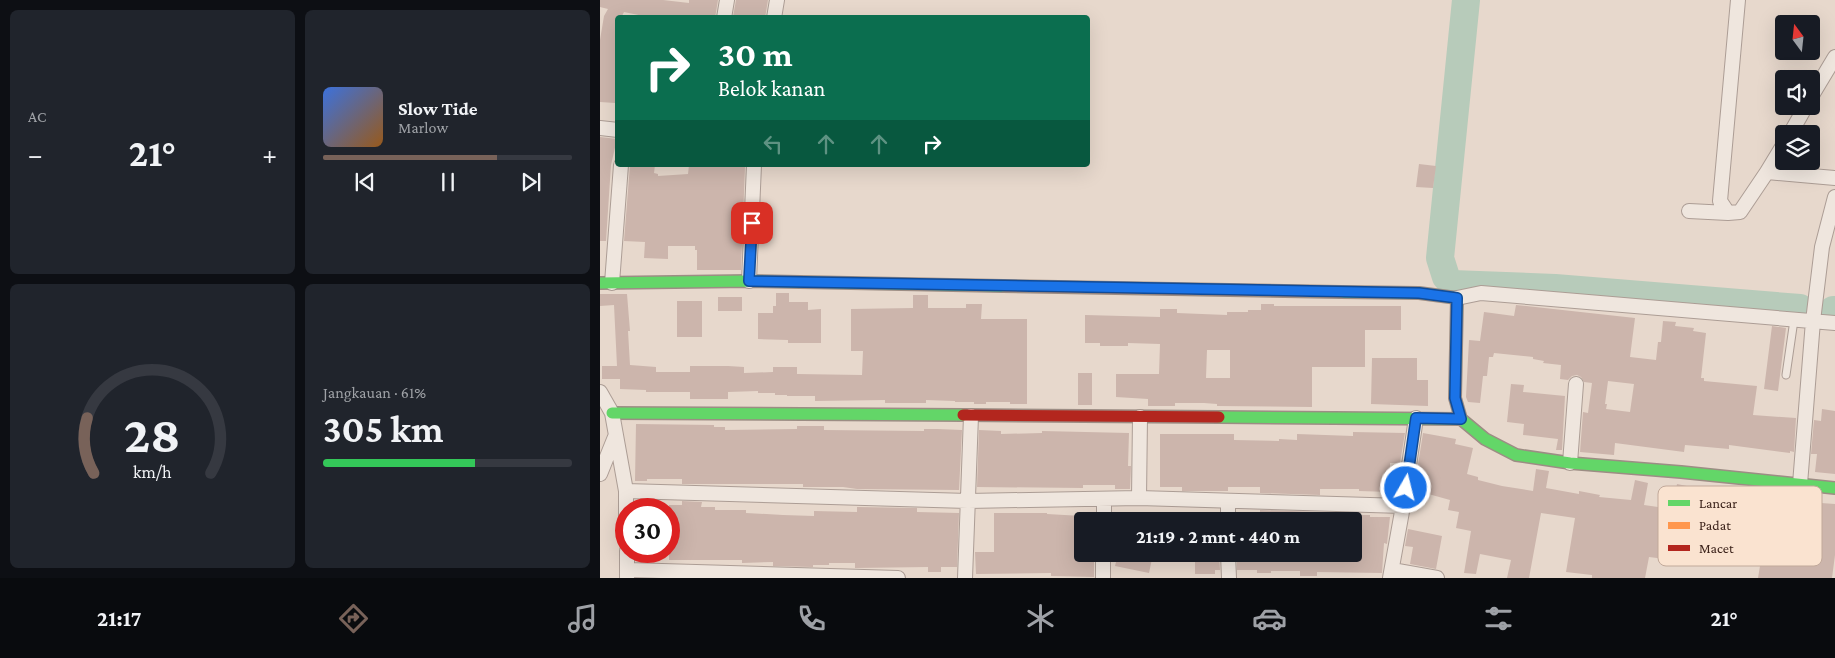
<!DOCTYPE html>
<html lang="id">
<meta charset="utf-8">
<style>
body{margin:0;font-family:"Crimson Pro",serif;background:#20242c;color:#f1f3f6;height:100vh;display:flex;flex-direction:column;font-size:19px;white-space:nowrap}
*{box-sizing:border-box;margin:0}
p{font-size:16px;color:#9ea1a6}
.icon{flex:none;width:28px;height:28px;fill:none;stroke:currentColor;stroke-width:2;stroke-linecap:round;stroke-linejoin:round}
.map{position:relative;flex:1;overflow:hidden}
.panel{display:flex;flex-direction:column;gap:10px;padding:10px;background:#0d0f14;width:600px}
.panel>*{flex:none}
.banner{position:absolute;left:15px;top:15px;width:475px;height:152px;border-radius:5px;box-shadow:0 5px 20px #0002;background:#0b6e4f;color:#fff;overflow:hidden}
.needle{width:32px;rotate:345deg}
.buttons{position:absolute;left:1175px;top:15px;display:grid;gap:10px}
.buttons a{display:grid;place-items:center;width:45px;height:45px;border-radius:5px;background:#171b24;box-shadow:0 5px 20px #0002;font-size:25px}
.speed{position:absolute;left:15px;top:498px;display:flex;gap:10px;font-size:25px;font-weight:700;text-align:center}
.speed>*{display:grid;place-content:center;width:65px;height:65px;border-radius:50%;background:#171b24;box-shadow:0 5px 20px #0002;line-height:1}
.speed .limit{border:8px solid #d22;background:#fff;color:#111}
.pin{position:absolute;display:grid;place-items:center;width:42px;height:42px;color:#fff;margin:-21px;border-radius:10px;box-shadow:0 2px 8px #0006}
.me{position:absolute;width:55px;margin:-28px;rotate:8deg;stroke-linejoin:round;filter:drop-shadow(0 0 4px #0008)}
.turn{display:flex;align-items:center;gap:18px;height:105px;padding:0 20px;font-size:22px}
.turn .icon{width:65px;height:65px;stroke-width:2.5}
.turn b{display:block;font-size:35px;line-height:42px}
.lanes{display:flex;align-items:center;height:48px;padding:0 20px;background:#0003;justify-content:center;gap:25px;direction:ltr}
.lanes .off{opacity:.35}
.big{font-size:38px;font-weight:700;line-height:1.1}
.panel .card{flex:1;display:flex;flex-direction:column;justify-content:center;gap:8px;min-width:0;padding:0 18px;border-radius:8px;background:#20242c}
.panel .dial{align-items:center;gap:0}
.dial svg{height:130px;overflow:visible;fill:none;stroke:#363941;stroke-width:7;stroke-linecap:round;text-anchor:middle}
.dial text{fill:#f1f3f6;stroke:none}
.song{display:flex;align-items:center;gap:15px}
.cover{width:60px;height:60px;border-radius:8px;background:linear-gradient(135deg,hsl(220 70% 55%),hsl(30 70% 35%))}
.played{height:5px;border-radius:2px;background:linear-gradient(90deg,#786259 70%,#363941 70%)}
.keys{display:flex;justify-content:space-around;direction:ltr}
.heat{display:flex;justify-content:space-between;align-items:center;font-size:28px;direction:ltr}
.charge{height:8px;border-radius:4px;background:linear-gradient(90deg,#34c759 61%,#363941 0)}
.panel .tiles{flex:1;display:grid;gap:10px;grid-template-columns:repeat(2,1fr)}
.trip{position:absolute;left:474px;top:512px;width:288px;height:50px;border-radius:5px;background:#171b24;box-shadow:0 5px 20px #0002;font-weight:700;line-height:50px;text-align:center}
.tab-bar{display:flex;height:80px;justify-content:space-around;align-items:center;background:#090b0e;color:#9ea1a6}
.tab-bar .icon{width:35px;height:35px}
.tab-bar .selected{color:#786259}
.tab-bar b{font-size:22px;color:#f1f3f6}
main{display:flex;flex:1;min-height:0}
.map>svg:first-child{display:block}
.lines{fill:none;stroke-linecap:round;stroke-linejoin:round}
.river{stroke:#b7cbba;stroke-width:28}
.building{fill:#ccb5ac;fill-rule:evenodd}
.lane-casing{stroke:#ac9d95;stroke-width:9}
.street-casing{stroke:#ac9d95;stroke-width:16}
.fast-casing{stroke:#9c8d84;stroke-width:14}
.slow-casing{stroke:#9c8d84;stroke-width:14}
.jam-casing{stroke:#9c8d84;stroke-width:14}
.lane{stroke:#efe6de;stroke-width:7}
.street{stroke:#efe6de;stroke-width:14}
.fast{stroke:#63d668;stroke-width:11}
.slow{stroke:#ff974d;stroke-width:11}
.jam{stroke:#b3261e;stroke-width:11}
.route-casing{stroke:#114b97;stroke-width:12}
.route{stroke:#1a73e8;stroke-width:9}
.key{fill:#fae3d0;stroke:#c1a99a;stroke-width:1}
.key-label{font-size:14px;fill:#3c231b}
</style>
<main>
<section class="panel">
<div class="tiles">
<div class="card"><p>AC</p>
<div class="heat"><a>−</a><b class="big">21°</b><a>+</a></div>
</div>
<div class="card">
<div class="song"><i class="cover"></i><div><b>Slow Tide</b><p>Marlow</p></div></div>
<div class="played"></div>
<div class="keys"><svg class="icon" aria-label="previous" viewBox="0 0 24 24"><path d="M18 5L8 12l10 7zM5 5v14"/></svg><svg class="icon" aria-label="pause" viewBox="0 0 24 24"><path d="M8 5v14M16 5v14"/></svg><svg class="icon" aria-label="next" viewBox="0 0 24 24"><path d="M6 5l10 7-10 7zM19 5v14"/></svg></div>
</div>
<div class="card dial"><svg viewBox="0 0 100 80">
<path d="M14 69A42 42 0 1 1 86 69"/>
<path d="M14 69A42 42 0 0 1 10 35" stroke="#786259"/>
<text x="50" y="56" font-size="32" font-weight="700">28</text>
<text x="50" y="72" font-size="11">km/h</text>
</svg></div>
<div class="card"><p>Jangkauan · 61%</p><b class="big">305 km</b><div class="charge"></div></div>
</div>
</section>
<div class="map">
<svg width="1235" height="578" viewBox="0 0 1235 578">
<rect width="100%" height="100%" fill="#e7d8cc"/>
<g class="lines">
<path class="river" d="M866,0L840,258L846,277L852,284L955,288L1200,308
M1233,310L1235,311"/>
</g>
<path class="building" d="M0,0H63L89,3V0H118L115,18H53L24,12L22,16L18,15V92H16L15,103L0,102V40L4,16L8,9L0,7Z
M136,0H168L165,18L133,17Z
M0,137L17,139L11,165L6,241H0Z
M819,164L836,166L833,188L816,187Z
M30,165H55L54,173L58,174V176L88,174L89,165L145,167L141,270H97V250H95V246H68V259L44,258L45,242L24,241Z
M176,293H189V302H208V310L221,309V343H188V340L158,339V313H173V306H176Z
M0,294H27L30,331H28L30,365L56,367V372H90V366H128L144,367V373L173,372V367H197V374L262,375L263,351H251V309L313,308V295H328V308H366V304H382L381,319H427V404H410V402H386V404H374V402H355V401L326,400V403H285V400L215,401V396H187V395H175V393H158V391L128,392V399H90V392H46V390L20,389V379H2V366H17L14,305L0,306Z
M118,297H142V311H118Z
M77,301H102V337H77Z
M661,304H674V306H801V330H765V367H712V407L617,406V404L604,403H575V406H548V399L516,397V374H559L560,344L528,343V346H500V343H485V315L560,317V309H577V313L627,315V312H648V310H661ZM607,350H630V378H606Z
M916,305L1035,318L1030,357L1056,360L1058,342H1061L1063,321L1076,322L1075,326L1094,328L1093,331L1106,333L1101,378H1104V381L1157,386L1153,415L1196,418L1194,452L1190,451V453L1129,445V449L1085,445L1084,452L1015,443L1014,455L980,452L983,412L988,413L992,383L984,382L981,377L977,375L972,376L968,380L960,379L961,365L943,363L944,361L933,359V357L894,353L893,357H889L887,376H883L880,403L868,402L866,397L869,340L880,341L884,312L914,316ZM1008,381L1034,384L1030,412L1006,409L1007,404H1005Z
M1172,326L1186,328L1178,391L1164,389Z
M772,358H817V380H828V406L771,404Z
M478,373H492V405H478Z
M911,384L924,385L923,392L965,396L962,450H956L958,439L923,435L924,424L907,422Z
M1222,409L1235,411V474L1215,472L1217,454H1211L1214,420L1221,421Z
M36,424L114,425V427H125V430L197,429V426H224V430L324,431V429H337L362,430L359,490L257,489L243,487H203V484H82V479H47V481H35Z
M379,430L401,431V434L442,433V431L529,433L528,466H531L530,489H515V485H483V488L377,487Z
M753,432L805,433L800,463H790V492L759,491V489H720V495L660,493V487H628V491H582V487H560V434H634V440L679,441V439L697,440V434L753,436Z
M823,433L856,439L855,444L873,448L867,474L878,477V480L902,486L933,491L936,469L949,471L946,488L979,494V491L1000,495L999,497L1031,500L1035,480L1048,483L1044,505L1072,509L1077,484L1092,487L1087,516L1104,518L1099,554L1082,552L1081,561L1049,557L1045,578H992V575L966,572L975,518L941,513L929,578H907L911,560L880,554L876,574L864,573L871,531L856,528L859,512L848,510L850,500L814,490Z
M82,501L102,502L101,507H115V510H146V513L183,515L214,516V511L257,512V507L317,508V512L359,513L357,567H341V572H328V567L255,568V563H229V565H213V567L173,566V562L142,563V560H69V505H82Z
M1221,503L1235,504V555L1232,578H1158L1160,566L1132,564L1135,527L1139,504L1183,508L1181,526L1219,529Z
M660,510L720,512V521H660Z
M394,513H447V514L482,516V554H494V577L451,576V573L376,574L375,552H394Z
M752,515H770V517H790L787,544L784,543L782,573L717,572V576H700V571H671V573H657V570H637V554H752Z
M808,529L842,536L836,569L810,564L813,547L805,546Z
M518,554H553L549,573L515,566Z
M595,554H619L620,570H615V574H595Z"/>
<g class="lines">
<g class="lane-casing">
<path id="lane" d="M1186,375L1194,320"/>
</g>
<g class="street-casing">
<path id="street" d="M1138,0L1120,201L1128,213L1140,212L1167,172
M124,18L127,0
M174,18L177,0
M1211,97L1235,57
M0,128L18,130
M1190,134L1206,106
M1184,144L1167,172L1235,178
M1089,211L1128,213
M149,281L154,165
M12,283L21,165
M857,298L881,293L1235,323
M0,392L12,413L26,491V516
M970,463L976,384
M0,474L15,437
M1200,484L1213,321L1222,247L1235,197
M26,491L368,501L539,498L803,506
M539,498L540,417
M628,501V521
M504,521V499
M628,554L629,578
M28,570L298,578
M792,570L837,578
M27,578V551
M365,578L371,416
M503,578V554
M790,578L803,506L816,418"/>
</g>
<g class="fast-casing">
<path id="fast" d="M0,283L149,281L403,286
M741,292L819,293L857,298L855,398L861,419L885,439L916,455L970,463L1081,472L1235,488
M12,413L363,415
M619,417L861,419"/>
</g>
<g class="slow-casing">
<path id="slow" d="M403,286L741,292"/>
</g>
<g class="jam-casing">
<path id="jam" d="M363,415L619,417"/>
</g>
<use href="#lane" class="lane"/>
<use href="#street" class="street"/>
<use href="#fast" class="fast"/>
<use href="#slow" class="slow"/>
<use href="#jam" class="jam"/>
</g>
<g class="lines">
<g class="route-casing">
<path id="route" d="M152,223L149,281L819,293L857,298L855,398L861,419L816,418L806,488"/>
</g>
<use href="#route" class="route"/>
</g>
<rect x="1058" y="486" width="164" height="80" rx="8" class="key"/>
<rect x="1068" y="500" width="22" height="6" fill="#63d668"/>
<rect x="1068" y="522" width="22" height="7" fill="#ff974d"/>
<rect x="1068" y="545" width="22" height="6" fill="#b3261e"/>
<g class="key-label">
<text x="1099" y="508">Lancar</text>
<text x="1099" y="530">Padat</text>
<text x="1099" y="553">Macet</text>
</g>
</svg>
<div class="buttons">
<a><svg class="needle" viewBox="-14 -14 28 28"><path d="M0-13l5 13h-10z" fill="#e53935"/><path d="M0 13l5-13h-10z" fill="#9ea1a6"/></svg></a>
<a><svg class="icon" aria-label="sound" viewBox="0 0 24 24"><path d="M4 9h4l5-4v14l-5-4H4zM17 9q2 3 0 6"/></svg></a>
<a><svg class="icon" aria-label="layers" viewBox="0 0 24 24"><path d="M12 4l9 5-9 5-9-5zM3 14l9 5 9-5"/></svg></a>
</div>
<div class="speed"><div class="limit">30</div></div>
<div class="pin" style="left:152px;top:223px;background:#d93025"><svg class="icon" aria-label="arrive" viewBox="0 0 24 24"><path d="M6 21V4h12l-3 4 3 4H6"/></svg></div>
<svg class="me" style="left:806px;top:488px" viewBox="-20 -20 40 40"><circle r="17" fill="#1a73e8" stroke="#fff" stroke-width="3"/><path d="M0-11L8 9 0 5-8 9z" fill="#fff"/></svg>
<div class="trip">21:19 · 2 mnt · 440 m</div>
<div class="banner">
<div class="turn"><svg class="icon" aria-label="right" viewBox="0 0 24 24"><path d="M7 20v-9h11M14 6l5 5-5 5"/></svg><div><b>30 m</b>Belok kanan</div></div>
<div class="lanes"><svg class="icon off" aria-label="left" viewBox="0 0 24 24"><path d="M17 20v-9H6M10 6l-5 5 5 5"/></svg><svg class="icon off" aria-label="ahead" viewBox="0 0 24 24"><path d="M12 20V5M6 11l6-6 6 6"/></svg><svg class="icon off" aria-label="ahead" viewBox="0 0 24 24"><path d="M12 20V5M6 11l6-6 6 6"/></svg><svg class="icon" aria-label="right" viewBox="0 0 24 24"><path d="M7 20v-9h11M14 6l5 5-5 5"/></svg></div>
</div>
</div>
</main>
<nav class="tab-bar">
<b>21:17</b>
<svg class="icon selected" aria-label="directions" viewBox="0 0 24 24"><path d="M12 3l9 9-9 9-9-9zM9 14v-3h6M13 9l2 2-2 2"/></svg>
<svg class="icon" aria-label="music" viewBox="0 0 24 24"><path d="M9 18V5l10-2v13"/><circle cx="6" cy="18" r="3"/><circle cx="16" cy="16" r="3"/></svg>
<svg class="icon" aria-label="phone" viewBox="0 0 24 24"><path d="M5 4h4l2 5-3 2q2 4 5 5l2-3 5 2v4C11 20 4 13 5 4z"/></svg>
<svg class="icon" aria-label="climate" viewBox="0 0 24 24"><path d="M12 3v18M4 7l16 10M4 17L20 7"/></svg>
<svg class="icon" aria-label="car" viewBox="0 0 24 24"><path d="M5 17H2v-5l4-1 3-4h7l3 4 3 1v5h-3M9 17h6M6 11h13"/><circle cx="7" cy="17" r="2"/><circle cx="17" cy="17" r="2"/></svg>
<svg class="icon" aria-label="filters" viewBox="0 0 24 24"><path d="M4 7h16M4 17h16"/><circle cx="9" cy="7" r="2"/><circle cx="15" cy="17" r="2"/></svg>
<b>21°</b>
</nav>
